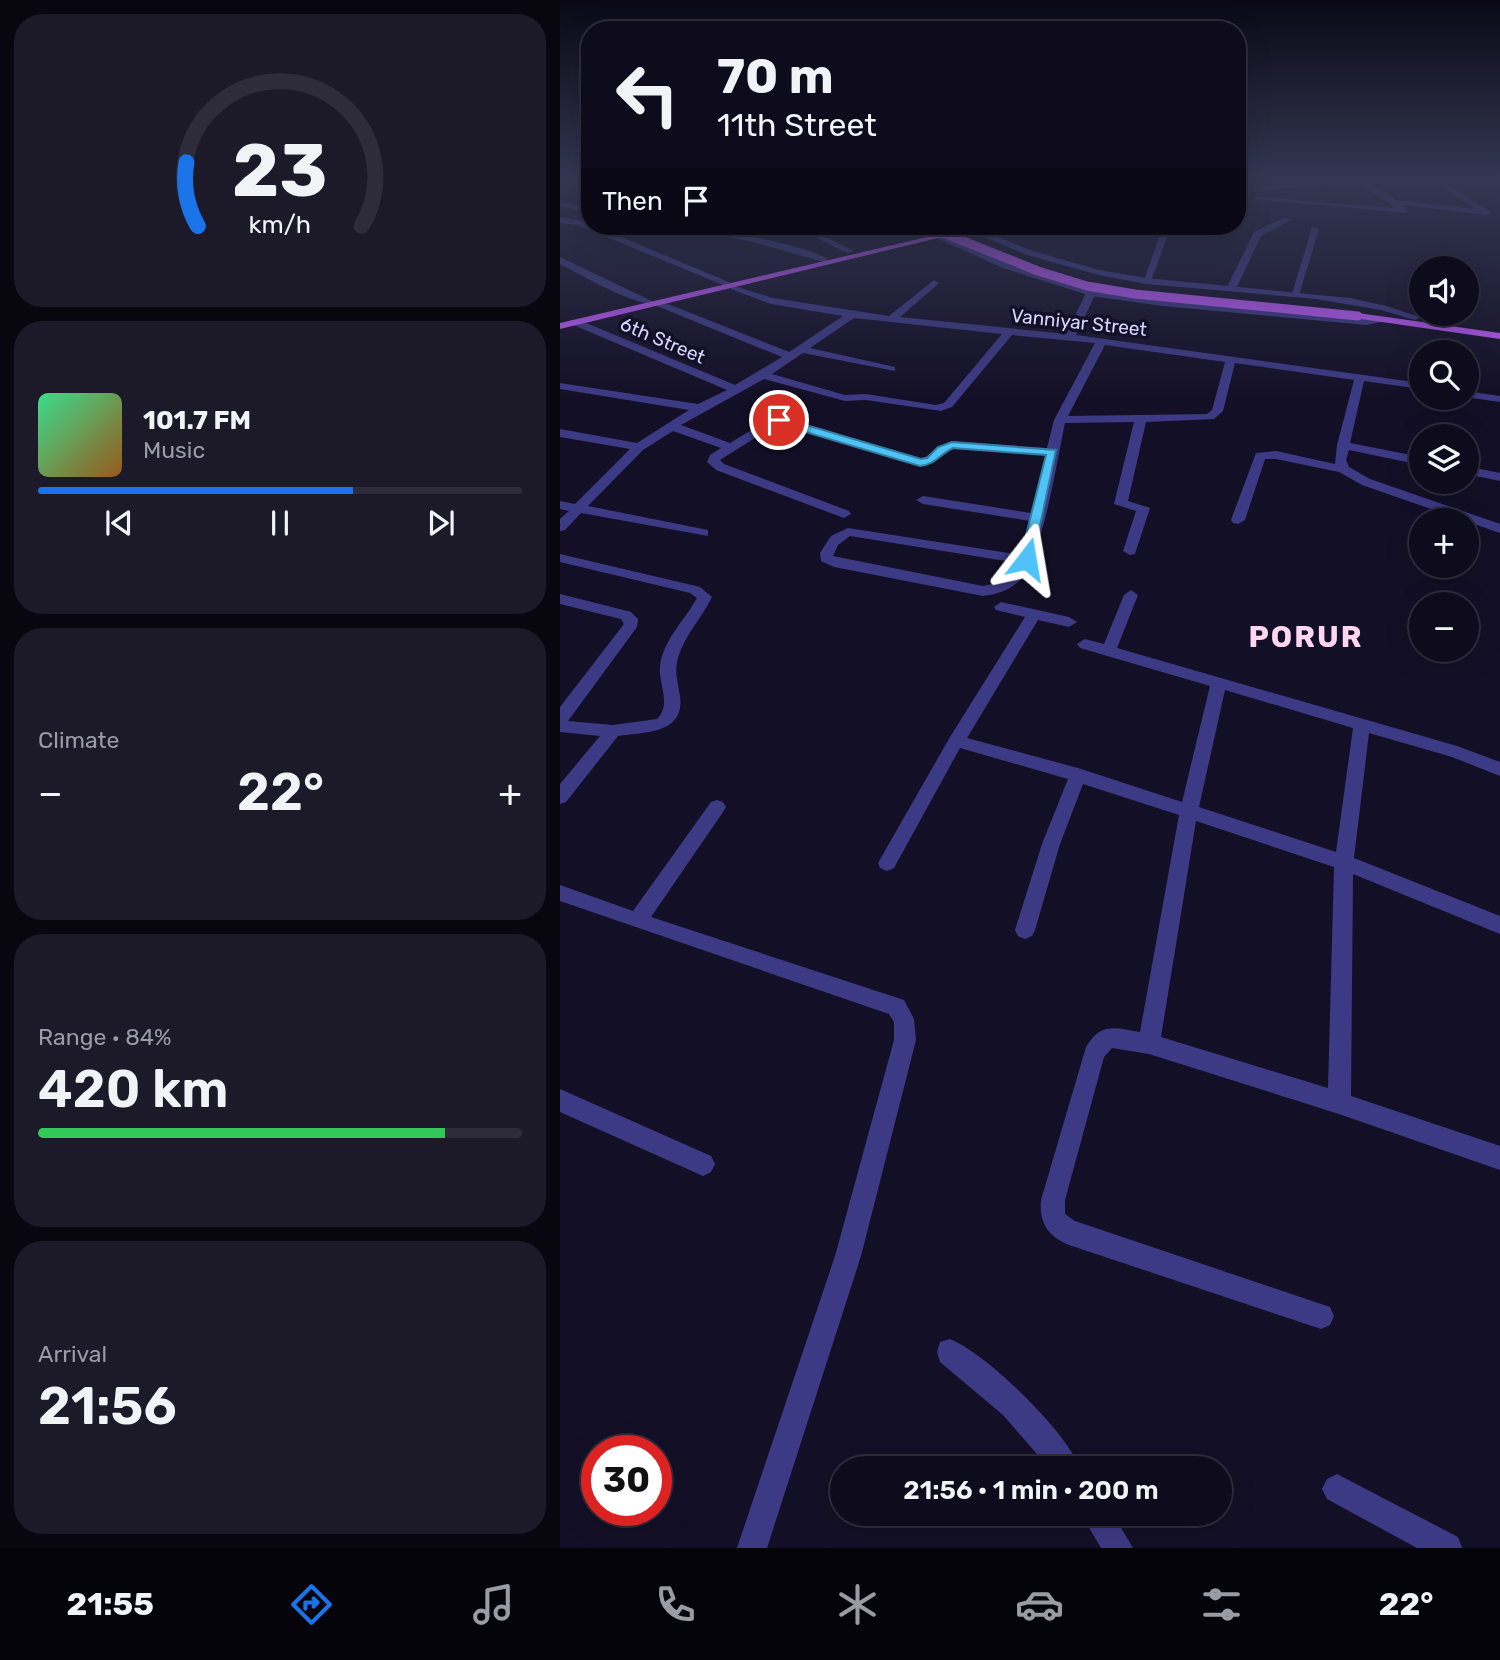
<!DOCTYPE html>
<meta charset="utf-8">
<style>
body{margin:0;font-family:Rubik,sans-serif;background:#1c1929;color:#f1f3f6;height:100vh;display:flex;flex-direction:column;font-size:26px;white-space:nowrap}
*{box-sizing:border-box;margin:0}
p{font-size:23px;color:#9b9ba3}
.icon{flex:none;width:38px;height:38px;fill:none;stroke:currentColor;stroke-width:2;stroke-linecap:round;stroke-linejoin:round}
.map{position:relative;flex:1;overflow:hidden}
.drawer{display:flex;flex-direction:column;gap:14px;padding:14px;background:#08060f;width:560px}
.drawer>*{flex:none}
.guide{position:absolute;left:21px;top:21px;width:665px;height:214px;border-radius:28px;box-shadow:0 7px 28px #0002,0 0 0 2px #2e2b3b;background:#0e0b1c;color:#f1f3f6;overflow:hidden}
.tools{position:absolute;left:849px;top:256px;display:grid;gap:14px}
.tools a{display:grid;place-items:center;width:70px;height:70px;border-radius:50%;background:#0e0b1c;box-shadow:0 7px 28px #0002,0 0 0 2px #2e2b3b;font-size:35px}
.speed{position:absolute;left:21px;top:1435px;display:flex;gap:14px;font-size:35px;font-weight:700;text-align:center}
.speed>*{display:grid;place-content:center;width:91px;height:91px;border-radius:50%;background:#0e0b1c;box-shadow:0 7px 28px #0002,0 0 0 2px #2e2b3b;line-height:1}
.speed .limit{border:10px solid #d22;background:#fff;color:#111}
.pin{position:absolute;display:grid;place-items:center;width:60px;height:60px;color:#fff;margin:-30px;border:4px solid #fff;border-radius:50%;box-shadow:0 2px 7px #0007}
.me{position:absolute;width:77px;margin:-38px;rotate:14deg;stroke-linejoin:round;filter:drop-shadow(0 0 5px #0008)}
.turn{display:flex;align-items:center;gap:24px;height:147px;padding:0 21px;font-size:32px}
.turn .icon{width:91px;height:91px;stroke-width:2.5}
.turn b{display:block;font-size:49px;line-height:60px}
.then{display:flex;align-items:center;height:66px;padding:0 21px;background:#0003;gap:14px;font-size:26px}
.big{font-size:52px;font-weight:600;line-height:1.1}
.drawer .card{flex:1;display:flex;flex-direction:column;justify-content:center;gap:10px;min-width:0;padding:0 24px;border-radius:28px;background:#1c1929}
.drawer .dial{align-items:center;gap:0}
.dial svg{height:182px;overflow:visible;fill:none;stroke:#2e2b3b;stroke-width:7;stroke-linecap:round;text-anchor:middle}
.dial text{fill:#f1f3f6;stroke:none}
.song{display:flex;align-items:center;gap:21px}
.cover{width:84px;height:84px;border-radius:10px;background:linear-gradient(135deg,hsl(150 70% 55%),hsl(30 70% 35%))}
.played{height:7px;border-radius:4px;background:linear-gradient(90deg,#1a73e8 65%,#2e2b3b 65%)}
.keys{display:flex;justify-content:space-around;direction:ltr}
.heat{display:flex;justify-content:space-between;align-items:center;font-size:38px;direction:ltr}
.charge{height:10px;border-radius:5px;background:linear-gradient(90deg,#34c759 84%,#2e2b3b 0)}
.trip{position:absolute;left:270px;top:1456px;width:402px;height:70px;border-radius:35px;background:#0e0b1c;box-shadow:0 7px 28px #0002,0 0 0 2px #2e2b3b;font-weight:600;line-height:70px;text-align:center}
.dock{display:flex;height:112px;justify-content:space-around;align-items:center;background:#06040b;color:#9b9ba3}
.dock .icon{width:49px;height:49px}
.dock .on{color:#1a73e8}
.dock b{font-size:32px;color:#f1f3f6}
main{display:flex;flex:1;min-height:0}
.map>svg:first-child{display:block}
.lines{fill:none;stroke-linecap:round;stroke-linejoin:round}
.minor{fill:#3d3a85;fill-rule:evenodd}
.tertiary{fill:#3d3a85;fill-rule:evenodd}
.primary{fill:#c25bff;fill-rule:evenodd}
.primary-bridge{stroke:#c25bff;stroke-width:9}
.route{fill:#4fc3f7;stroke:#337fa1;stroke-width:2}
.labels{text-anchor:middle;stroke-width:7;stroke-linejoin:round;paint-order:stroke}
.far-street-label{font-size:19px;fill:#d9d4ff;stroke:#130f26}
.district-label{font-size:30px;font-weight:bold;letter-spacing:2px;fill:#ffd6f0;stroke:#130f26}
</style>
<main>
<section class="drawer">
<div class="card dial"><svg viewBox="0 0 100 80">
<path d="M14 69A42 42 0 1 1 86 69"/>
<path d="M14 69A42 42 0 0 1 9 41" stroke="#1a73e8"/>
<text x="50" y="56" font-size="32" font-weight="700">23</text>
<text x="50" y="72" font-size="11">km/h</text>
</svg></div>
<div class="card">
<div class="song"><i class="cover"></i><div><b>101.7 FM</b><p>Music</p></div></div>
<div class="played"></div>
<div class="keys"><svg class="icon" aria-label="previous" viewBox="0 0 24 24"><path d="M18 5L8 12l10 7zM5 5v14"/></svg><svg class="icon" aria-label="pause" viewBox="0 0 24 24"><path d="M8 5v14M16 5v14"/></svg><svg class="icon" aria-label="next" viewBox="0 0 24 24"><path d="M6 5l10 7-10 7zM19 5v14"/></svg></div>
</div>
<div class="card"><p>Climate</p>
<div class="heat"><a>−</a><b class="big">22°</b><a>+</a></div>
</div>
<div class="card"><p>Range · 84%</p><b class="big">420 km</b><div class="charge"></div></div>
<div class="card"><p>Arrival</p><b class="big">21:56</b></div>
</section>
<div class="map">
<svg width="940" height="1548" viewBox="0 0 940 1548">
<rect width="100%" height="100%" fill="#130f26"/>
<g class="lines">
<path class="minor" d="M766,181H808L835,200L916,209L872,181H882L932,213L928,215L842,205L849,211L845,213L693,199L697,197L835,208L800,183L693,191L689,189Z
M0,202L30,208V213L0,206Z
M0,217L23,221L171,283L163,285L18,225L0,223Z
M724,218L731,220L701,236L676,289L668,291L666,289L694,232Z
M116,226C144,225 245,245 268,259L263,262L193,242Z
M233,226H243L294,251L287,253Z
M603,226H611L591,281L583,283Z
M752,227L759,229L739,295L731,297Z
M0,257L94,302C81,310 16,272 0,264Z
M374,280L379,283L377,285L340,317L506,334L526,293L531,290L536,293L516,335L861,383V389L804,381L790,443L861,457V465L789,450L786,460L789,467L810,479L940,524V533L802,485L779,472L716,459H705L685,520L678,524L673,523L671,520L696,453L716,451L775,464L777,445L794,380L675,363L663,411L654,419L586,422L568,501L590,508L575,554L570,555L563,551L576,511L554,504L574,422L505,423C497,460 483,553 462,578C451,590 438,594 423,596L274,567L261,561L260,553L271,536L288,528L461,555L470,521L363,504L356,500L363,496L471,513L486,455L393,449C380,454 376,464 360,466L217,424L160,460L164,464L289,511L291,514L284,518L156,470L147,462L150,455L161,448L113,431L83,450L28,506L148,530V536L21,513L5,530L0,531V519L9,511L0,509V501L15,504L70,449L0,437V429L77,443L129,410L0,389V383L138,404L167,390L11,324V320H19L175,385L222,357L97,306V302H103L229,352L283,316L211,304L171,289V285L213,298L329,316ZM294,318L442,334L384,403L376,405L306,394L285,395L212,374L243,353L335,371V367L250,348ZM452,335L535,343L494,420L487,448L392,441C379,445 371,457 360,458L215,416L170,443L121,425L204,379L285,401L306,400L381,411L392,407ZM545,345L665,362L652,410L647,414L508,416ZM290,536L458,563L440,582L423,586L273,556L278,545Z
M906,391L940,396V402L905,397Z
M906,466L940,473V481L906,474Z
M0,554L140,587L152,597C142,618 124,636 118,658C114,671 118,683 120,696C125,734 86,732 58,736L6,802L0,804V784L40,736L0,732V707L64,624L61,619L0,604V594L71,612L78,619L77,627L8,721L53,725L97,719C112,705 98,683 100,666C103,640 125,620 137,598L130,593L0,562Z
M571,590L578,595L557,648L897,746L940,762V776L892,757L809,733L794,858L940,916V934L793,874L791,1096L940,1146V1170L779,1114L589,1054L552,1048L544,1057L505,1200V1214L515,1221L770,1307L774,1316L770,1325L761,1329L509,1245C488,1236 479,1223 481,1200L526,1047C541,1022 555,1028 580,1032L619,815L523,784L500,844L475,930L472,936L465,939L458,936L455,930L482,844L508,779L400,748L334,868L327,871L320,868L318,863L390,737L465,617L436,610L434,607L441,602L509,617L517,622L509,627L478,620L407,738L518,768L622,802L650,686L520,648L517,644L525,639L544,644L564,595ZM665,690L793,728L776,852L639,807ZM636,821L774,867L768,1088L601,1037Z
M157,800L163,802L166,807L163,812L91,917L344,1000L354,1019L356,1040L301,1256L207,1548H177L275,1256L334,1040V1022L329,1014L0,901V885L73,911L151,802Z
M0,1089L151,1156L155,1164L151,1172L143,1176L0,1112Z
M390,1339C427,1354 506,1431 520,1468H489L443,1415L380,1362L377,1352L380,1342Z
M777,1474L898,1537L902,1548H857L767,1499L762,1489L767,1479Z
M521,1514H553L573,1548H541Z"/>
<path class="tertiary" d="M350,226H361L449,264L532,290L603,300L807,319L825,317L830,320L807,325L603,306L531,296L443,268Z
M399,226H410L473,251L539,270L586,278L790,298L826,306L860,317L855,320L821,310L756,299L586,284L539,275L467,255Z"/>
<path class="primary" d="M414,226H428L0,329V323Z
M798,313L940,333V339L794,318L793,316Z"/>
<path class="primary-bridge" d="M366,226L478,271L527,286L575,294L798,316"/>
</g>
<linearGradient id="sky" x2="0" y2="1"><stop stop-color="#0a0815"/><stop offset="0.45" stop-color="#333752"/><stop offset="1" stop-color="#333752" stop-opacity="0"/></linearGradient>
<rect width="940" height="398" fill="url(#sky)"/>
<path class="route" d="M219,417L361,459L367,458L378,447L392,442L496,450L473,559L467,563L460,559L486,455L393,448C380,454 376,464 360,466L215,423L213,420Z"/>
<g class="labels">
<g class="far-street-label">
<text transform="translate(519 322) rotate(6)" y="7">Vanniyar Street</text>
<text transform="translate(103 340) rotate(23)" y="7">6th Street</text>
</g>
<g class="district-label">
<text x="746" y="647">PORUR</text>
</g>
</g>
</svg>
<div class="tools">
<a><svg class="icon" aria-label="sound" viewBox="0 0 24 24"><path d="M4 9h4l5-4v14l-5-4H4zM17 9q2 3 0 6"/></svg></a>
<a><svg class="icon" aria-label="search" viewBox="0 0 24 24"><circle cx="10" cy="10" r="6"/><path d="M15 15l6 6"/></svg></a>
<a><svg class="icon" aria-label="layers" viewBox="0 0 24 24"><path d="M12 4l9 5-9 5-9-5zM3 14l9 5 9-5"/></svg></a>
<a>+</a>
<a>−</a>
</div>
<div class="speed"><div class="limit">30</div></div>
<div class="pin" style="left:219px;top:420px;background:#d93025"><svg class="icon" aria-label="arrive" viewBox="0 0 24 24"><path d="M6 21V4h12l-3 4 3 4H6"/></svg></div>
<svg class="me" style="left:467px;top:559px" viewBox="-20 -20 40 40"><path d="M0-17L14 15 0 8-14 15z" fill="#4fc3f7" stroke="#fff" stroke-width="4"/></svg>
<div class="trip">21:56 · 1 min · 200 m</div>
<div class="guide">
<div class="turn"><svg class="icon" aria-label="left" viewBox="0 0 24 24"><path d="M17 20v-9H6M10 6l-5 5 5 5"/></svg><div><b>70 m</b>11th Street</div></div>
<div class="then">Then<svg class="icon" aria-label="arrive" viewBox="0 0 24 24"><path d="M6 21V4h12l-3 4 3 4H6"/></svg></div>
</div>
</div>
</main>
<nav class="dock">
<b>21:55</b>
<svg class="icon on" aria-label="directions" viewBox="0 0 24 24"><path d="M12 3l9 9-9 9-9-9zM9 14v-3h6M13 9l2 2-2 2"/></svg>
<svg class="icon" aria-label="music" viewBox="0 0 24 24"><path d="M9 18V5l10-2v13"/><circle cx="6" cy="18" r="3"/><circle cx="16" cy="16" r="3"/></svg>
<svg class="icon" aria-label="phone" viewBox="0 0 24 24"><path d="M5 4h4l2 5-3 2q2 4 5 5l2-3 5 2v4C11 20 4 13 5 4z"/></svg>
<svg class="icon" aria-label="climate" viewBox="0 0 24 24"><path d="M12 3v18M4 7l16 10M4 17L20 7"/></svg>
<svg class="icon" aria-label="car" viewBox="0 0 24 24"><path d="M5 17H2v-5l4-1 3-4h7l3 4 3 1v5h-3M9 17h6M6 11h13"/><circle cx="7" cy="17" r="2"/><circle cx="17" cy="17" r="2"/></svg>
<svg class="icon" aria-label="filters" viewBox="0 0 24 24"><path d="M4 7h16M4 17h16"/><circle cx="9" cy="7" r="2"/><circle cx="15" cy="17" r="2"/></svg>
<b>22°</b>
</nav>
